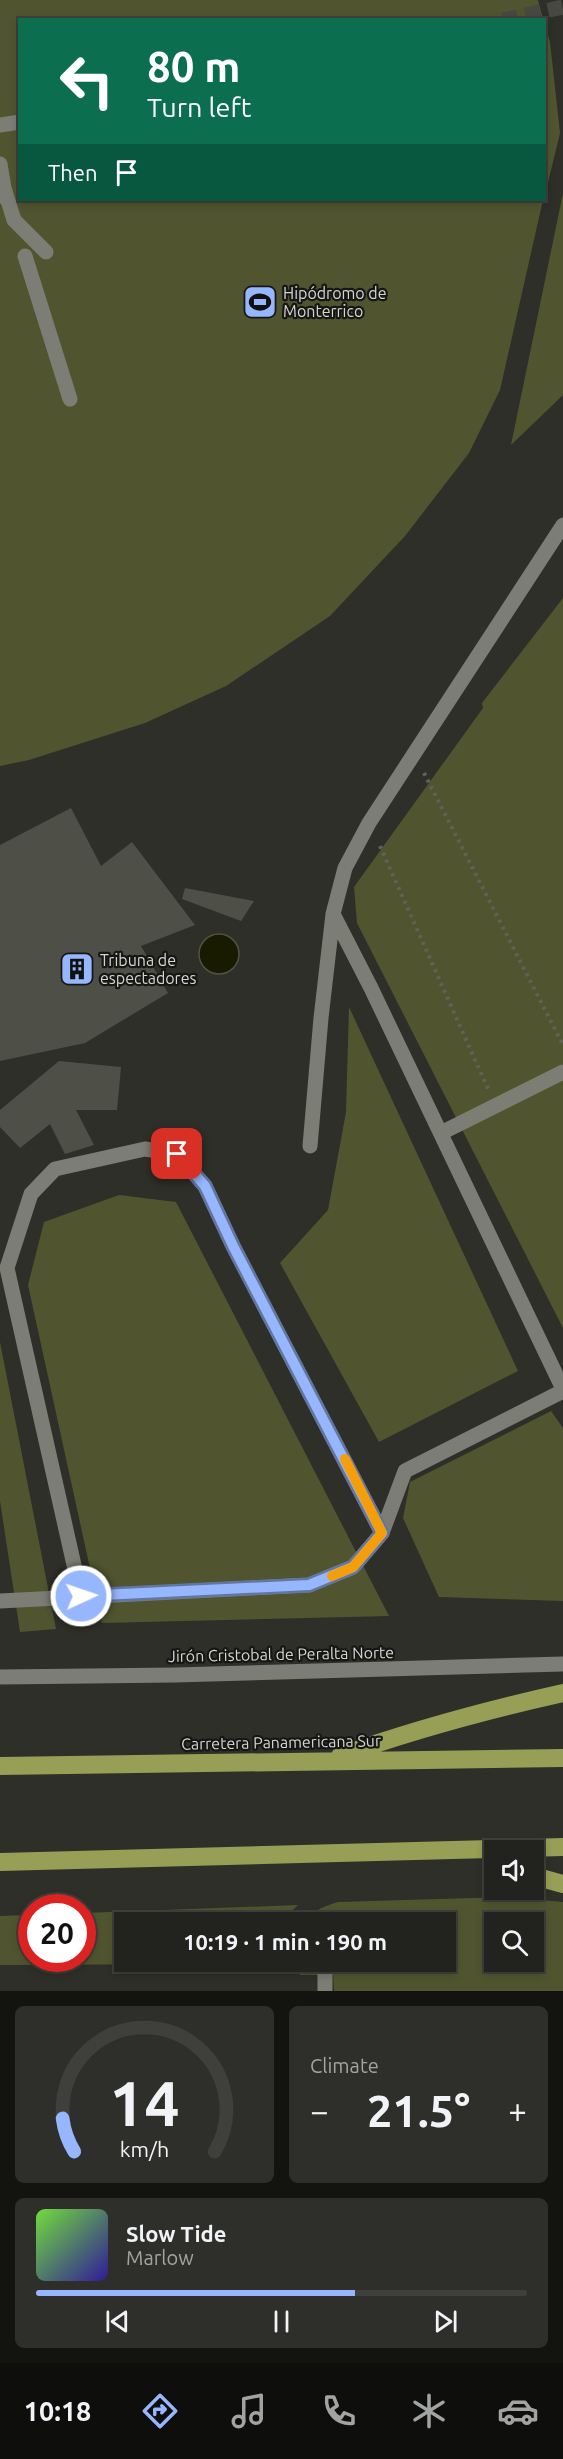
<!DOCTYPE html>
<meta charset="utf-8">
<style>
body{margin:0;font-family:Ubuntu,sans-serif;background:#2e2f2b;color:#f1f3f6;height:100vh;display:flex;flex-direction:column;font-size:22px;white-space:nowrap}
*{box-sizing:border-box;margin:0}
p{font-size:20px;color:#a2a4a4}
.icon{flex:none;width:33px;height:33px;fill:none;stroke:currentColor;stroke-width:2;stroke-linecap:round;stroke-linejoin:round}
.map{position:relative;height:1991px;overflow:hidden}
.panel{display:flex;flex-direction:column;gap:15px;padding:15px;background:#131310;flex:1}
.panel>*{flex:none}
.banner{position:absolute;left:18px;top:18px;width:528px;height:183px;border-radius:0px;box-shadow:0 3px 9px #0003,0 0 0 2px #3f403c;background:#0b6e4f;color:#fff;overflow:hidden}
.buttons{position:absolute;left:484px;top:1840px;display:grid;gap:12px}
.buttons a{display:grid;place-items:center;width:60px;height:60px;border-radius:0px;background:#22231e;box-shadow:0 3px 9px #0003,0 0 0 2px #3f403c;font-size:30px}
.speed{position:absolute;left:18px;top:1894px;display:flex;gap:12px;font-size:30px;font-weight:700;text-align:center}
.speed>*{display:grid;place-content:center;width:78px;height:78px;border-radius:50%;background:#22231e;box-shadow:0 3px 9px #0003,0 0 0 2px #3f403c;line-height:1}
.speed .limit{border:9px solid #d22;background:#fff;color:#111}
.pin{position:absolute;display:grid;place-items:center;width:51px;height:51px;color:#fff;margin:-26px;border-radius:12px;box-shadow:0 3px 9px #0006}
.me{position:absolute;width:66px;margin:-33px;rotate:87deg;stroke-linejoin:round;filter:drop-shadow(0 0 4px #0008)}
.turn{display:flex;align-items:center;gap:21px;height:126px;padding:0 30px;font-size:27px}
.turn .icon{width:78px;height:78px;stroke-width:2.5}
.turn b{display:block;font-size:42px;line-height:51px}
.then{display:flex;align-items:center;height:57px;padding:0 30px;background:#0003;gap:12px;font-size:22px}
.big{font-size:45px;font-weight:600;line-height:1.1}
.panel .card{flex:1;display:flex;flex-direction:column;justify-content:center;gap:9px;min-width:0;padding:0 21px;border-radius:9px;background:#2e2f2b}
.panel .dial{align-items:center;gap:0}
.dial svg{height:156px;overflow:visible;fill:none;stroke:#3f403c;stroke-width:7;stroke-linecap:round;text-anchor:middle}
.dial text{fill:#f1f3f6;stroke:none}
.song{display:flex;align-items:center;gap:18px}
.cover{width:72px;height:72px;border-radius:9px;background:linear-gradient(135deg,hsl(100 70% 55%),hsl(250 70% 35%))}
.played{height:6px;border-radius:3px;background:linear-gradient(90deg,#96b6fd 65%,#3f403c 65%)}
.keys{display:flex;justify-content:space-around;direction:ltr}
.heat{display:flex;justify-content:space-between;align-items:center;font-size:33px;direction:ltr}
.panel .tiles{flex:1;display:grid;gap:15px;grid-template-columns:1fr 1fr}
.card:last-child{grid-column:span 2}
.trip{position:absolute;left:114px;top:1912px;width:342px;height:60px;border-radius:0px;background:#22231e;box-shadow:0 3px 9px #0003,0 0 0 2px #3f403c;font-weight:600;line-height:60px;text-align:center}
.tab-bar{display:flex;height:96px;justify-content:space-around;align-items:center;background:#0e0e0c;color:#a2a4a4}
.tab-bar .icon{width:42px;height:42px}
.tab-bar .active{color:#96b6fd}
.tab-bar b{font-size:27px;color:#f1f3f6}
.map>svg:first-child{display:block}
.green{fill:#505530;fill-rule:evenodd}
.water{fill:#181b00;stroke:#50533e;stroke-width:1.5}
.building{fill:#4e5048}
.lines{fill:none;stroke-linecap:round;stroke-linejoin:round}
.minor-tunnel{stroke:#474841;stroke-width:15;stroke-dasharray:15 8;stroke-linecap:butt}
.path{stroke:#60615b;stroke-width:4;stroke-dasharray:3 4.5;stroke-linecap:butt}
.minor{stroke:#7c7d75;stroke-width:15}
.highway{stroke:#969f55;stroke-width:18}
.route-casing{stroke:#6276a4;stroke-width:15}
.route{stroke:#96b6fd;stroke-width:10}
.slow{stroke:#f59e0b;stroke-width:10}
.labels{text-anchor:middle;stroke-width:4.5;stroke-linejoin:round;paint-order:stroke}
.poi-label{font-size:16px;fill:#d4d5d0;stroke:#161714;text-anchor:start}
.street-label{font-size:16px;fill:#d4d5d0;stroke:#161714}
</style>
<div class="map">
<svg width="563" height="1991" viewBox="0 0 563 1991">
<rect width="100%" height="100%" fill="#2e2f28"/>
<path class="green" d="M0,0H538L543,19L20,20V200H543L500,390L469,453L405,536L330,616L226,686L145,723L29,760L0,766Z
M545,24L550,42L560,133L545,195Z
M563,193V395L511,445Z
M563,598V1328L357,923L354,887L483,708L482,703Z
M349,1007L518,1371L379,1442L280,1263L328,1210L346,1112Z
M119,1195L176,1202L389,1616L102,1623L28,1285L44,1222Z
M0,1342L56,1629L20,1632L0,1501Z
M551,1411L563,1428V1601L439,1597L403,1518L410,1482Z
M507,1897L563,1902V1991H334L333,1975H300V1962H446V1923H306C311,1910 326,1906 338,1902ZM495,1923H534V1962H495Z
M298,1905L279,1923H124V1962H210V1964L0,1965V1916L31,1915L32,1959H82L83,1913Z"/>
<path class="water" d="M199 954a20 20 0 1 1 40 0a20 20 0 1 1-40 0Z"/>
<path class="building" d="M71,808L101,866L132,842L195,925L141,946L168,993L85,1043L0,1061V845Z
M185,888L254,901L241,921L182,899Z
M59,1061L121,1067L117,1110H76L94,1145L65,1154L50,1124L20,1148L0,1127V1110Z"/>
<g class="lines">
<path class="minor-tunnel" d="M503,20L563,7"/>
<path class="path" d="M424,773L563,1045
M380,846L488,1089"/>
<path class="minor" d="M0,125L20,122
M0,164L4,188L1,196
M4,188L14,220L46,252
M25,256L70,399
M333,914L371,988L563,1389
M441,1133L563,1072
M310,1146L321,1018L333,914L345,868L369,823L563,525
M81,1596L7,1268L31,1194L55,1169L145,1149L177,1154L205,1186L233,1246L382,1533
M0,1601L309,1585L353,1567L382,1533L405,1471L563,1391
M0,1677L175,1675L563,1664
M325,1971V1991"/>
<path class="highway" d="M340,1756C413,1730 487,1710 563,1693
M0,1766L563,1758
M0,1862L563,1847
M534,1876L563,1884"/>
</g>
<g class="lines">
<g class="route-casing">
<path id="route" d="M81,1596L309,1585L353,1567L382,1533L233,1246L205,1186L177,1154"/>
</g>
<use href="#route" class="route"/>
<path class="slow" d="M332,1576L353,1567L382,1533L345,1459"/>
</g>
<defs>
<g id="stadium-square" transform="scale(1.725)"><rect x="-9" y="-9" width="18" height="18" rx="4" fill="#96b6fd" stroke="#161714"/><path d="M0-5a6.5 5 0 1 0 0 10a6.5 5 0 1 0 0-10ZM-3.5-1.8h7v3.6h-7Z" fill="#111"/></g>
<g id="building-square" transform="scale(1.725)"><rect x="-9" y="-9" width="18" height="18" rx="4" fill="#96b6fd" stroke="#161714"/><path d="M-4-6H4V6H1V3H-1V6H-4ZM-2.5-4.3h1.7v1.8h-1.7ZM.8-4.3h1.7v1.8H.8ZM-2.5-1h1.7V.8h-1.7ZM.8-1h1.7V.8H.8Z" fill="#111"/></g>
</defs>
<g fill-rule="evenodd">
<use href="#stadium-square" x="260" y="302"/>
<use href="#building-square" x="77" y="969"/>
</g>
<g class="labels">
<g class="poi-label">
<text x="283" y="299">Hipódromo de<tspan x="283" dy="18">Monterrico</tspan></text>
<text x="100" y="966">Tribuna de<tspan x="100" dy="18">espectadores</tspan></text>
</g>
<g class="street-label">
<text transform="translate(281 1654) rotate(-1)" y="6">Jirón Cristobal de Peralta Norte</text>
<text transform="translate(281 1742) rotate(-1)" y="6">Carretera Panamericana Sur</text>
</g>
</g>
</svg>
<div class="buttons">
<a><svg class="icon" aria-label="sound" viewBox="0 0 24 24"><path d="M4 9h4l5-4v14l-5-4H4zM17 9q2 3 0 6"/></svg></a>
<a><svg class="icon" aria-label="search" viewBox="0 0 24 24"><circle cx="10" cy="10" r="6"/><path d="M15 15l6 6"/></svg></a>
</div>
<div class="speed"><div class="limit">20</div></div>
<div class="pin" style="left:177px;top:1154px;background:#d93025"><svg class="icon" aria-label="arrive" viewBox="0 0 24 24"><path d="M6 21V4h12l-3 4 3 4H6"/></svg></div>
<svg class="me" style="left:81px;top:1596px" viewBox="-20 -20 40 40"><circle r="17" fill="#96b6fd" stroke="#fff" stroke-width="3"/><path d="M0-11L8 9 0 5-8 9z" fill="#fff"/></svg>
<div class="trip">10:19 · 1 min · 190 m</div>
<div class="banner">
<div class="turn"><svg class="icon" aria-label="left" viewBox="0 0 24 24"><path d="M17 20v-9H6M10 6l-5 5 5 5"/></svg><div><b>80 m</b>Turn left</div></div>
<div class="then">Then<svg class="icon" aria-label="arrive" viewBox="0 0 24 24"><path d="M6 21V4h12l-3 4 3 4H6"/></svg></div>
</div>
</div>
<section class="panel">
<div class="tiles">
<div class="card dial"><svg viewBox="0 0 100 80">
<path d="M14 69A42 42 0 1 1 86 69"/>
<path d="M14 69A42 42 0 0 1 8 52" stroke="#96b6fd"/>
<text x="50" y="56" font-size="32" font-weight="700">14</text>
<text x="50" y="72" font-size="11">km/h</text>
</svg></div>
<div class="card"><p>Climate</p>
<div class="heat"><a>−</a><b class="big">21.5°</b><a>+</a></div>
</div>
<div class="card">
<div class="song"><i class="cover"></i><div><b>Slow Tide</b><p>Marlow</p></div></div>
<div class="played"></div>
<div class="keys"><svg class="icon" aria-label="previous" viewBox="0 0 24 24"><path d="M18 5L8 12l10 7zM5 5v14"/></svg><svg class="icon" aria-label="pause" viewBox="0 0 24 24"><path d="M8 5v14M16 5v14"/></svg><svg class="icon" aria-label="next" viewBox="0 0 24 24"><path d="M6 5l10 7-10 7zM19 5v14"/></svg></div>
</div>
</div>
</section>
<nav class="tab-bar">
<b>10:18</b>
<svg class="icon active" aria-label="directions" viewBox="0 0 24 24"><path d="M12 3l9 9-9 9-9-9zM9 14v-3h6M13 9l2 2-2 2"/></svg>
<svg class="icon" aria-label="music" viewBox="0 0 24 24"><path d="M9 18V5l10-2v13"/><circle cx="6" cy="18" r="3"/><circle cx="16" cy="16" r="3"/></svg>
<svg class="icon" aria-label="phone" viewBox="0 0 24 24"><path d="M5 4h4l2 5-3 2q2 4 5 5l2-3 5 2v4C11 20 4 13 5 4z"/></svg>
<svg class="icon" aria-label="climate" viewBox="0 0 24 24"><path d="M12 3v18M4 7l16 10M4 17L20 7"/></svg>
<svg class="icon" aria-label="car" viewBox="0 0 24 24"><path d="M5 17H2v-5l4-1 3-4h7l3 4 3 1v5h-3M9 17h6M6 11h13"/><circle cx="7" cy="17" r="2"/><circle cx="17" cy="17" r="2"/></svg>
</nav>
